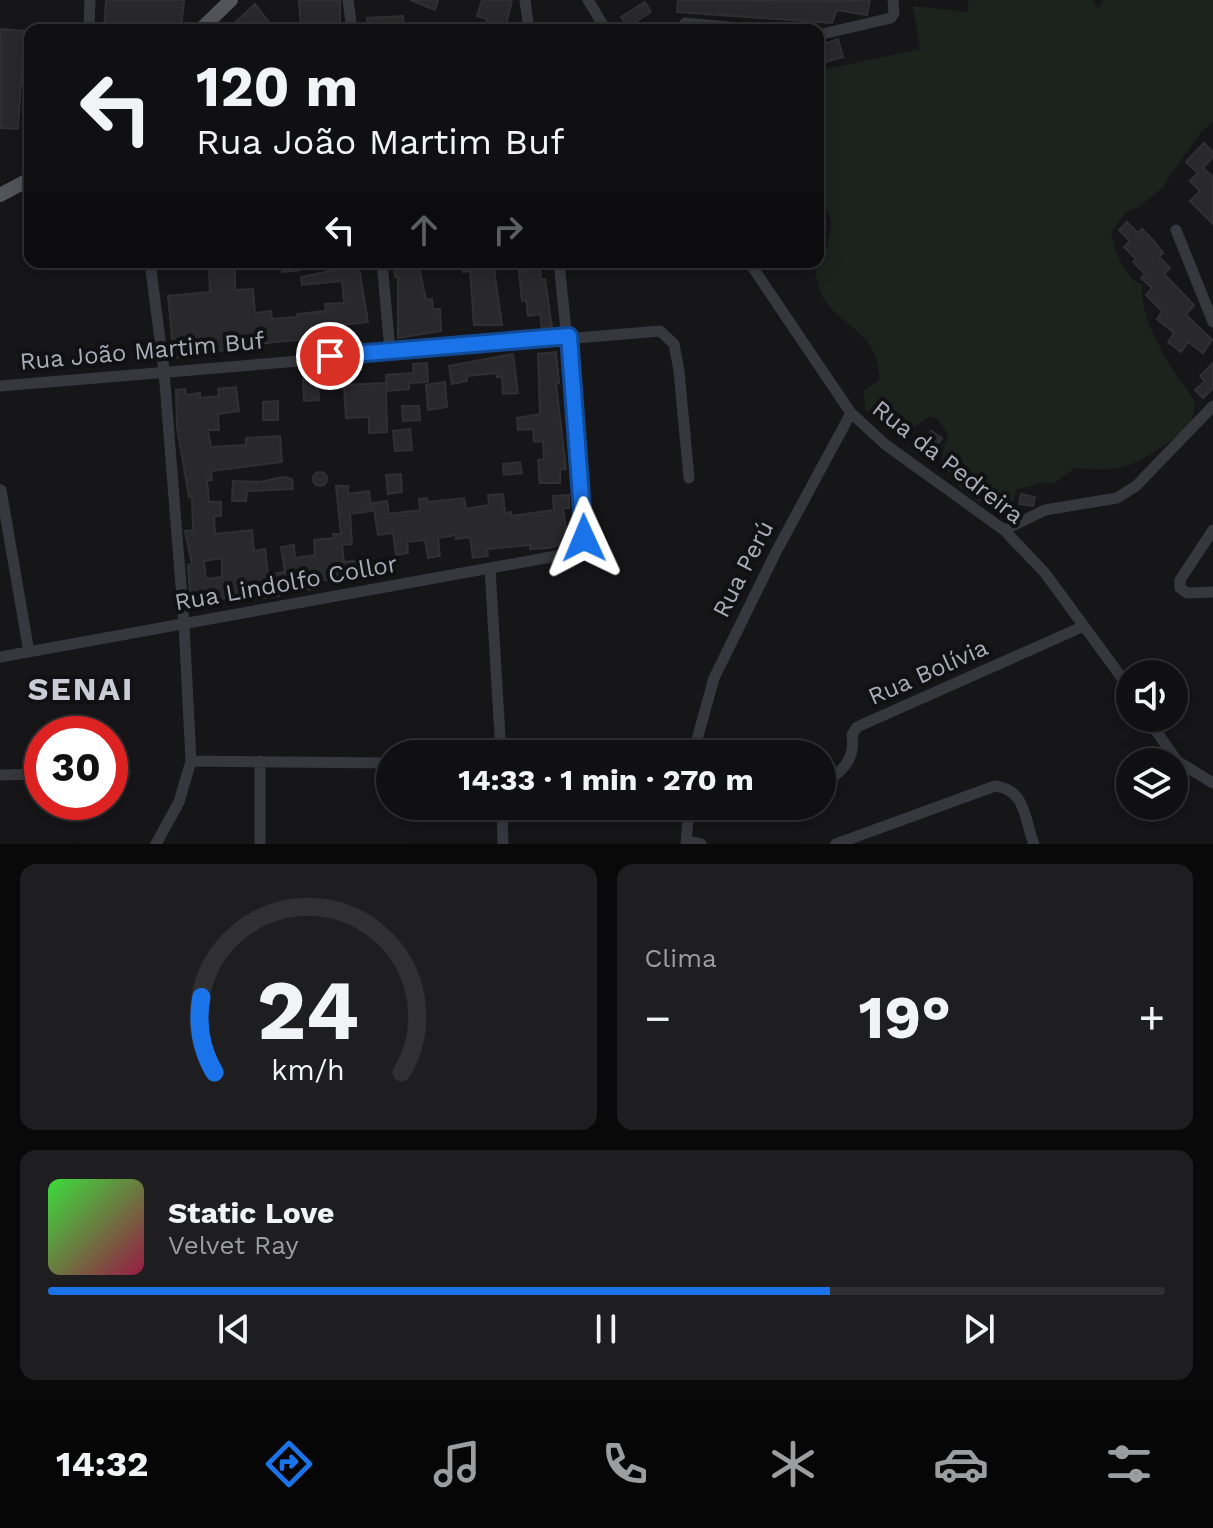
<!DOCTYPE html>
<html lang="pt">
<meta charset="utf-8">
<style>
body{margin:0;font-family:"Work Sans",sans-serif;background:#1e1e20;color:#f1f3f6;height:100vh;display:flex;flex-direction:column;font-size:30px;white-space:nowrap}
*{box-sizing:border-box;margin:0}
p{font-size:26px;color:#9c9d9f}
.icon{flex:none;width:44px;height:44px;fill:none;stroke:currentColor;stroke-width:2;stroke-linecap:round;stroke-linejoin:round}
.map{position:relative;height:844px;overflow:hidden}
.drawer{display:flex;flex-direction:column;gap:20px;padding:20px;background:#09090a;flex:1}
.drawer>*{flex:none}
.guide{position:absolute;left:24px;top:24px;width:800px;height:244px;border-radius:16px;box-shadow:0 4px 20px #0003,0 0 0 2px #303032;background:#101012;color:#f1f3f6;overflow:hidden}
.controls{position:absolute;left:1116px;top:660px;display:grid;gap:16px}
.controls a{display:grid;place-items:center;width:72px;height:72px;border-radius:50%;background:#101012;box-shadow:0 4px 20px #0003,0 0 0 2px #303032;font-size:40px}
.speed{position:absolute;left:24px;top:716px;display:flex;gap:16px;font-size:40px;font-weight:700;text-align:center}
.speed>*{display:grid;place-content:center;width:104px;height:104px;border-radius:50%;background:#101012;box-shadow:0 4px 20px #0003,0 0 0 2px #303032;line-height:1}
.speed .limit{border:12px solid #d22;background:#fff;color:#111}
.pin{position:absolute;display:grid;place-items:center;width:68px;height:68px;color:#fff;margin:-34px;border:4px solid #fff;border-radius:50%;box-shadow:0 2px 8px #0007}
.me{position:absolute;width:88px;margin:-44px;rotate:359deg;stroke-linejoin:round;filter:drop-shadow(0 0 6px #0008)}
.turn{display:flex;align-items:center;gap:28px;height:168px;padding:0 40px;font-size:36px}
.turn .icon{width:104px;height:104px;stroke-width:2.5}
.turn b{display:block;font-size:56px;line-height:68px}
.lanes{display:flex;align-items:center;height:76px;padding:0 40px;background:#0003;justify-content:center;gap:40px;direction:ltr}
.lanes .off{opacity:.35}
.big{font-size:60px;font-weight:700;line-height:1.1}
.drawer .card{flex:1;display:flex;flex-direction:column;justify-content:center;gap:12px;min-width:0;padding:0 28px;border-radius:16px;background:#1e1e20}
.drawer .dial{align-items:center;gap:0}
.dial svg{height:208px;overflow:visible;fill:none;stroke:#303032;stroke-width:7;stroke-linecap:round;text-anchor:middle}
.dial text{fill:#f1f3f6;stroke:none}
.song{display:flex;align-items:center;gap:24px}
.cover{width:96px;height:96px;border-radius:12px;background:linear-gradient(135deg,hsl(120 70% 55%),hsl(340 70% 35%))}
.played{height:8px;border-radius:4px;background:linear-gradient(90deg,#1a73e8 70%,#303032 70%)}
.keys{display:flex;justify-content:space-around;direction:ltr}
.heat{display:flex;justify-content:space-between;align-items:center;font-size:44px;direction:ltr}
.drawer .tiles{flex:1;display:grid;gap:20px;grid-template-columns:1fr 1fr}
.card:last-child{grid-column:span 2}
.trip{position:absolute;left:376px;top:740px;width:460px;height:80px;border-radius:40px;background:#101012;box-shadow:0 4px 20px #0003,0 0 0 2px #303032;font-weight:700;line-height:80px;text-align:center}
.menu{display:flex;height:128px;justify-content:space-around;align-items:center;background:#060607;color:#9c9d9f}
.menu .icon{width:56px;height:56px}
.menu .selected{color:#1a73e8}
.menu b{font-size:36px;color:#f1f3f6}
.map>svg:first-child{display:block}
.green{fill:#1c231d}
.building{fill:#29292c;stroke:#303034;stroke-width:2;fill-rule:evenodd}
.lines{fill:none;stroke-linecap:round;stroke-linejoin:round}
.minor{stroke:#37383d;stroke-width:11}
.major{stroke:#53555c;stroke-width:14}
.route-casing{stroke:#114b97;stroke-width:20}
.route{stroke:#1a73e8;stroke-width:14}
.labels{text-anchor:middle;stroke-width:8;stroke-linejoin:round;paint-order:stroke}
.street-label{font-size:24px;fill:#a8adb8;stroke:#111113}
.district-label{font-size:32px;font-weight:bold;letter-spacing:2px;fill:#c9ccd4;stroke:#111113}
</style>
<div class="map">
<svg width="1213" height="844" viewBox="0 0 1213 844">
<rect width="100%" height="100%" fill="#161618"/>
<path class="green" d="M969,0H1093L1098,9L1103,0H1213V121L1200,133L1162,188L1139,207L1127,211L1111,232C1115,251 1123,276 1142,285C1140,315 1160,349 1176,375C1181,384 1194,395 1195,406C1195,422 1177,436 1166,444C1130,469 1119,471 1075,468L1054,484L1045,482L1016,490L1013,504L976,501L955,483L941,460L948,434L937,418L928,417L906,433L896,432L865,409L864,391L879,380C881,317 816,332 815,262L823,256C830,239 838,213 818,202V71L920,49L913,6L967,12Z"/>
<path class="building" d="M106,0H184L181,27L104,30Z
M299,0H340V30L301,29Z
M410,0H438L435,10Z
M482,0H512L505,30L485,28L487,19L477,16Z
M678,0L834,1L870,0L867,15L837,10L832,23L677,12Z
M645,2L651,12L627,27L621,17Z
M255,4L272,26L267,30H227Z
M403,16L404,30H368L367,18Z
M0,29L24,31L18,129L0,128Z
M838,39L843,57L818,64V46Z
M1204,143L1213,152V157L1203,168L1213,177V224L1190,201L1200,191L1190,181L1198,173L1186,162Z
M1127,222L1138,233L1142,229L1152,239L1163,253L1159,257L1170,268L1164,274L1194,305L1186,315L1212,340L1203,353L1188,342L1181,352L1168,342L1174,333L1157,319L1162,311L1146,295L1152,288L1141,278L1145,274L1133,262L1136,259L1124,247L1130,241L1119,230Z
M282,262H301V270L282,272Z
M340,262H358L368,322L343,325L344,338L301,343L300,340L274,342L174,358L168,296L210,292L209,267H235V290L253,289L255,313L271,311L272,319L298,317L297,314L326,311L325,304L344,303L342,281L302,285L301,277L340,269Z
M394,262H418L426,300L432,299L433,309H440L441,331L398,338V277H395Z
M462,262H493L502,325H474L470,271L463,272Z
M540,269L541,280L545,279L552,327L542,328L540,314L528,316L526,300L522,301L519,271Z
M556,352L559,383H556L566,469L560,470V483H540L538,460L544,459L543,441L534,442L533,429L518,430L517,418L540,414L538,354Z
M513,354L518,393L503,394L502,377H497L496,373L467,376V381L452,384L449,366Z
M427,363L428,382L409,383V389L387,391L386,375L414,373L413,364Z
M1213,363V388L1203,398L1195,390L1205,381L1200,376Z
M342,374L343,388L318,389L319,400L304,401L303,378Z
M445,382L447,407L428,410L426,385Z
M386,383L387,432L369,433V417L346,418L344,385Z
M236,387L239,411L218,414L219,430H208L211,447L246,445V438L280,436L282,462L211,471L212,480H207L209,502H221V516H214L215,534L252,530L254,551L265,549L268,574L285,572L281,547L294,545L295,558L315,555L314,540L334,538L333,534H341L336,486H348V494L369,491L372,511L350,514L352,544L342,545L344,562L367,559L369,572L351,574L352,579L316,580L317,589L278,591L279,596L242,601H227V598L209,601V607L191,609L188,565L192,564L185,531L193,530L192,496L189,497L177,427L176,390L185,389L186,395L200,393V398L219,396L218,389ZM222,558V577L206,579L204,561Z
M278,401V420H263V402Z
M402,406H419L420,420L403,421Z
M410,429L412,450L395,451L393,431Z
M931,431L942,438L930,455L919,447Z
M520,462L522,473L504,475L503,464Z
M313 479a7 7 0 1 1 14 0a7 7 0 1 1-14 0Z
M401,474L402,492L388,494L386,475Z
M283,477L292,479L293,489L247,491L246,501H232L233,481L260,482Z
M503,494L505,513L511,512V516L554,510L553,496L569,495V508H563L568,543L549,548L530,549V545L487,549L488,556L473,558L470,537L456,539V535L438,538L440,556L428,558L425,540L407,542L408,553L396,555L393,533L378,535L373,503L387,501L389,514L420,510L419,499L427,498L428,502L464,498L466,509L489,505L488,495Z
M1021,494L1035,497L1033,506L1019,504Z"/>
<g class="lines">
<path class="minor" d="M348,0L352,30
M525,0L529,30
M588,0L606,30
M685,23L760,30
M89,30L90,0
M818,35L891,18L894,13L893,0
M1176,230L1213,322
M150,262L164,371L184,624L191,761L179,802L156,844
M382,262L390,351
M749,262L851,413L886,445L1004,530L1045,573L1130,689
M0,386L660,331L674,344L679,371L689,478
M1,490L29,652
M1004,530L1045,510L1117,498L1136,486L1213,406
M1213,530L1180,580V588L1187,593L1213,592
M490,568L501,754
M0,657L562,555L579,547L586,526L559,262
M1147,718L1177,761L1213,783
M693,754L714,678L776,552L851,413
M191,761L390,763
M110,773L125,772
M0,775L42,774
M822,785C842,772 856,759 852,735L857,727L1084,626
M502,806L503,844
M687,841L701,844
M260,844V761
M686,844L689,806
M836,844L995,786C1027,790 1024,820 1034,844"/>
<path class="major" d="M200,30L231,0
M0,195L30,179"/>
</g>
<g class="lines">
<g class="route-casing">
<path id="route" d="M330,356L569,336L584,538"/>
</g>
<use href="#route" class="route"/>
</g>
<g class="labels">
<g class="street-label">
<text transform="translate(142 351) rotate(-5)" y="8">Rua João Martim Buf</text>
<text transform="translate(948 462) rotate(38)" y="8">Rua da Pedreira</text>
<text transform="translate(743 569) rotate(-63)" y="8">Rua Perú</text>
<text transform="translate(286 583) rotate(-10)" y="8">Rua Lindolfo Collor</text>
<text transform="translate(928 672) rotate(-24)" y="8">Rua Bolívia</text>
</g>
<g class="district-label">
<text x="81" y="700">SENAI</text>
</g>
</g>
</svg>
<div class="controls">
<a><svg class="icon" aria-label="sound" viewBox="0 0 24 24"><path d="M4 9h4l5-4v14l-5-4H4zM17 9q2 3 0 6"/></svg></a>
<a><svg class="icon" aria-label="layers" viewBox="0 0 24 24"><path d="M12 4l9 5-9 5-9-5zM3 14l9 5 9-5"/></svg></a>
</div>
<div class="speed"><div class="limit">30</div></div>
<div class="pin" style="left:330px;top:356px;background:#d93025"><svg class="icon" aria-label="arrive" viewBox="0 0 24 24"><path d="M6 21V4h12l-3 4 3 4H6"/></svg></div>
<svg class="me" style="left:584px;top:538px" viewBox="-20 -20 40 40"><path d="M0-17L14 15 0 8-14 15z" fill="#1a73e8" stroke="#fff" stroke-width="4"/></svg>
<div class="trip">14:33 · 1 min · 270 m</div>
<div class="guide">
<div class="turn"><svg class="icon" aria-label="left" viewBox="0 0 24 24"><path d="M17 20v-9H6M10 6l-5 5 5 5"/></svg><div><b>120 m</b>Rua João Martim Buf</div></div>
<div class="lanes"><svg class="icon" aria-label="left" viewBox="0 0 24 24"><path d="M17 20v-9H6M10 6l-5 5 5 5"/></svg><svg class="icon off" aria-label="ahead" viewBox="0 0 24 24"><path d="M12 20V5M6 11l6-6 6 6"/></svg><svg class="icon off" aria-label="right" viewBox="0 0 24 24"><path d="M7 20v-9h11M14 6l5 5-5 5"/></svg></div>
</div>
</div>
<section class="drawer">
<div class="tiles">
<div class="card dial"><svg viewBox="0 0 100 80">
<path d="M14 69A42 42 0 1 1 86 69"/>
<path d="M14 69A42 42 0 0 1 9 40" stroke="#1a73e8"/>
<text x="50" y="56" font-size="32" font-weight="700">24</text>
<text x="50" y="72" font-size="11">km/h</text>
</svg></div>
<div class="card"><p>Clima</p>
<div class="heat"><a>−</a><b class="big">19°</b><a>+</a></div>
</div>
<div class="card">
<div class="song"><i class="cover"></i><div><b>Static Love</b><p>Velvet Ray</p></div></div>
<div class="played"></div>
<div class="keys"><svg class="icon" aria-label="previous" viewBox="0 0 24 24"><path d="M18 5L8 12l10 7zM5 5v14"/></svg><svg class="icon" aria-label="pause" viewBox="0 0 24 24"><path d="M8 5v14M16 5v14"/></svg><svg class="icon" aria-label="next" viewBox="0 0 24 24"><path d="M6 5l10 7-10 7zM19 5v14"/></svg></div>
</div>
</div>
</section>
<nav class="menu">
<b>14:32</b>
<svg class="icon selected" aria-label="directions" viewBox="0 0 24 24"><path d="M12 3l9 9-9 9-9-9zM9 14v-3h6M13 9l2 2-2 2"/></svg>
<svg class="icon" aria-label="music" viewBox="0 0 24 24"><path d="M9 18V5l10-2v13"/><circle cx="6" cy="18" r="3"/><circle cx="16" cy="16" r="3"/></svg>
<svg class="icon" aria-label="phone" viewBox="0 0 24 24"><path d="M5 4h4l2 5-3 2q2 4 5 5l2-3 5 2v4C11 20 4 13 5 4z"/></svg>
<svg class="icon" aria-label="climate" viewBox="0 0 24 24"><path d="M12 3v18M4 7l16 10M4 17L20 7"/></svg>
<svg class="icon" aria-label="car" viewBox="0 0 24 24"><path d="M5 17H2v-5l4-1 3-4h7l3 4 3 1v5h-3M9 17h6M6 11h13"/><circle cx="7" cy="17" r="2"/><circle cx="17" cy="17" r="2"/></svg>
<svg class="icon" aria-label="filters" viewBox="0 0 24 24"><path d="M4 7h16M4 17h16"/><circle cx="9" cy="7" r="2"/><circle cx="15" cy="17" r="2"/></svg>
</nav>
